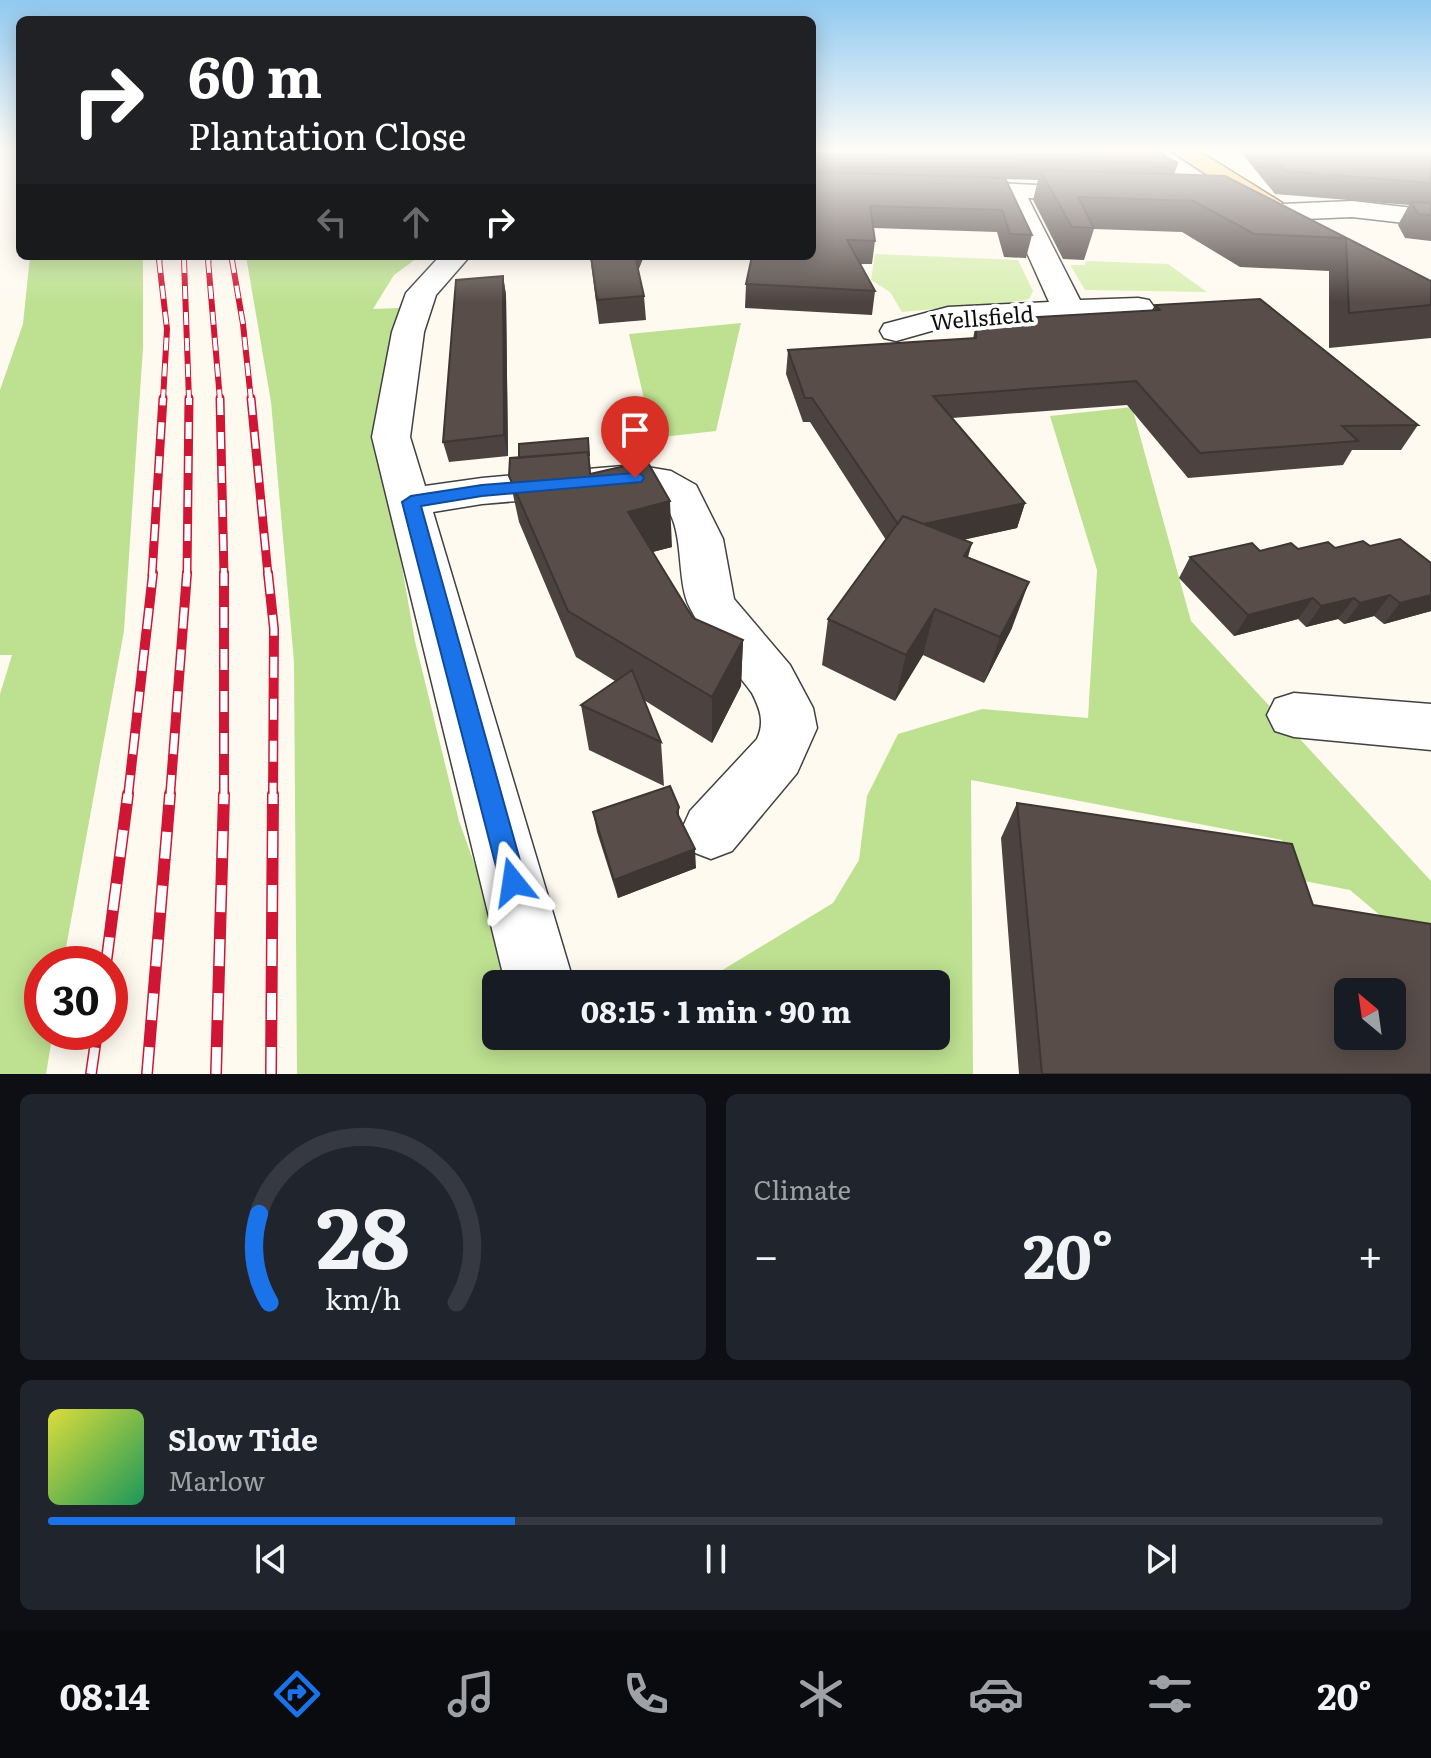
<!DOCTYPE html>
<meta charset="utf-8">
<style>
body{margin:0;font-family:Literata,serif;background:#20242c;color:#f1f3f6;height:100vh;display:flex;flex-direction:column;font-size:30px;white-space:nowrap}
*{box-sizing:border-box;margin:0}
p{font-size:26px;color:#9ea1a6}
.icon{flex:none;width:44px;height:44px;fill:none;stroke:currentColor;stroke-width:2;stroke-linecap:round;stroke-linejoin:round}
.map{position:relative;height:1074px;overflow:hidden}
.sheet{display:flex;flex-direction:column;gap:20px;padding:20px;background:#0d0f14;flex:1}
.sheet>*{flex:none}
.banner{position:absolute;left:16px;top:16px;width:800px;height:244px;border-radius:12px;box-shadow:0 4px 20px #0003;background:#202124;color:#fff;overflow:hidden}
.needle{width:52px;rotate:331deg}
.buttons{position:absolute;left:1334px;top:978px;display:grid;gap:16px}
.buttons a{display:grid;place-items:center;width:72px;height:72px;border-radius:12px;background:#171b24;box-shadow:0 4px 20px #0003;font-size:40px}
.speed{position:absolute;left:24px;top:946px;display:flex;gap:16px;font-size:40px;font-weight:700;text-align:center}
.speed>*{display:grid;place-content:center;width:104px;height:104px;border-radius:50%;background:#171b24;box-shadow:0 4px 20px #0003;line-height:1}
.speed .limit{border:12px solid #d22;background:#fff;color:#111}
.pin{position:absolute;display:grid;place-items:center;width:68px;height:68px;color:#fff;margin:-82px -34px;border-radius:50% 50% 50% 0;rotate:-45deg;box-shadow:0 0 8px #0007}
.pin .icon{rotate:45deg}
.me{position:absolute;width:88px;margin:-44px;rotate:345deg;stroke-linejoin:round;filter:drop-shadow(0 0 6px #0008)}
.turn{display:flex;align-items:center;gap:28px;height:168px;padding:0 40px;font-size:36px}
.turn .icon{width:104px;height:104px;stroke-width:2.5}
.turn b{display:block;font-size:56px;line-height:68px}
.lanes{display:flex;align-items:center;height:76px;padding:0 40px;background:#0003;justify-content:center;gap:40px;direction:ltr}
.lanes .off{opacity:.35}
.big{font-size:60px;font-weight:700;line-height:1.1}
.sheet .tile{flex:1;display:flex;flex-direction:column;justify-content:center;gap:12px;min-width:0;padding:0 28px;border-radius:12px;background:#20242c}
.sheet .dial{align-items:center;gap:0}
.dial svg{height:208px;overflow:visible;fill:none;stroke:#363941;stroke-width:7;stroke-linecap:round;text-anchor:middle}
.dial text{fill:#f1f3f6;stroke:none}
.song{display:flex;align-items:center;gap:24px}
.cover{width:96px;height:96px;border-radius:12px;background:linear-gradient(135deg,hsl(60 70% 55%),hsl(150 70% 35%))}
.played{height:8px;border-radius:4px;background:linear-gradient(90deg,#1a73e8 35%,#363941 35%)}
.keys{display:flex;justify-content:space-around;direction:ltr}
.heat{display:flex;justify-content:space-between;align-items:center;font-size:44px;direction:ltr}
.sheet .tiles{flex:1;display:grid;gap:20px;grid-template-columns:1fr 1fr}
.tile:last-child{grid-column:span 2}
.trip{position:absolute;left:482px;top:970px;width:468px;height:80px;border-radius:12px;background:#171b24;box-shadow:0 4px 20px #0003;font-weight:700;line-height:80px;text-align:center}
.tab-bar{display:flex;height:128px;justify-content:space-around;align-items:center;background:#090b0e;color:#9ea1a6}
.tab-bar .icon{width:56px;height:56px}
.tab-bar .active{color:#1a73e8}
.tab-bar b{font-size:36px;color:#f1f3f6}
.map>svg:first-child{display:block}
.green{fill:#d9efb4}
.forest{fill:#bee191}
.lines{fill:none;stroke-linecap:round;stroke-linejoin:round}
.minor-casing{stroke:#414141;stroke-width:3}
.major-casing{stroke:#1f1f1f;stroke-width:3}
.minor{fill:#fff;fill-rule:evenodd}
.major{fill:#ffc660;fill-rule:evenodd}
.rail-far4-casing{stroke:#cf1634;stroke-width:5}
.rail-far3-casing{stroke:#cf1634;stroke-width:6}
.rail-far2-casing{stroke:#cf1634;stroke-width:9}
.rail-far1-casing{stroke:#cf1634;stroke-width:10}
.rail-casing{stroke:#cf1634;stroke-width:12}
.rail-far4{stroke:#fff;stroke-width:3;stroke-dasharray:10;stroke-linecap:butt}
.rail-far3{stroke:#fff;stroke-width:4;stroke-dasharray:13;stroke-linecap:butt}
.rail-far2{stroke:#fff;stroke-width:6;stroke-dasharray:17;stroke-linecap:butt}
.rail-far1{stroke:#fff;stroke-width:7;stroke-dasharray:21;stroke-linecap:butt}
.rail{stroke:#fff;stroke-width:9;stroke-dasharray:27;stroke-linecap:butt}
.wall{fill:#4c423f}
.shaded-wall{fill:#3e3633}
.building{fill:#584d49;stroke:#3e3633;stroke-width:2;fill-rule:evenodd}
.route{fill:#1a73e8;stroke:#114b97;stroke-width:2}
.labels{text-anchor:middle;stroke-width:8;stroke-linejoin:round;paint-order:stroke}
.far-street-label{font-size:22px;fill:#0e0e0e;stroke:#fff}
</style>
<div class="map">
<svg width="1431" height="1074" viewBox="0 0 1431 1074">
<rect width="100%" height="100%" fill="#fffaf0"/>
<path class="green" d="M875,254L1018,260L1033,291L1029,299L1020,301L902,312L890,292L871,280Z
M1086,261L1168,264L1207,292L1085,290L1070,265H1085Z"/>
<path class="forest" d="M30,256H143V348L124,631L63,964H42V1032H53L46,1074H0V694L12,655H0V390L23,324Z
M246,256H420L394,275L373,309L400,308L393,373L402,496L399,550L415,641L459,821L491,910L522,984H496V1036H936V984H674L711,977L833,903L859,860L867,796L898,734L982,709L1088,718L1097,570L1050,416L1132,407L1191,621L1431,881V1027L1388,922L1350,890L1299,880L1282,840L971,780L973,1074H297L294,662L271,402Z
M741,323L716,431L653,438L629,334Z"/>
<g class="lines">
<g class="minor-casing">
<path id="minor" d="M951,181L1103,188L1107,193L1103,198L1094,201L1028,198L1080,300L1138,298L1149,300L1154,307L1149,314L1138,316L949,326L896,341L884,338L880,331L884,324L948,307L1049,302L1002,197L942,193L939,188L942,183Z
M1352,201L1431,210V226L1352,217L1282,220L1273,218L1269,212L1273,206L1282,204Z
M440,256H470L436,295L424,332L410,437L425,486L482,478L635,465L671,471L696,485L723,539L734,599L790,665L813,708L817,728L797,773L732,851L711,859L690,851L681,831L690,811L757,739C765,722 760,709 752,693C732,666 705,638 690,608C671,573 694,496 635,491L482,504L433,512L570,970L564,984H508L502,970L372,437L392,332L406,293Z
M1294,693L1431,704V750L1294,737L1275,731L1267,715L1275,699Z"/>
</g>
<g class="major-casing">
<path id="major" d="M1171,151H1199L1281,202L1285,207L1281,212H1263Z"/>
</g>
<use href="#minor" class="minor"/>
<use href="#major" class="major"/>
<g class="rail-far4-casing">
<path id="rail-far4" d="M159,256L160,262
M184,256V262
M208,256L209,262
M231,256L232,262"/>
</g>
<g class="rail-far3-casing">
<path id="rail-far3" d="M159,260L167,329L163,400
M184,260L189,400
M208,260L220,400
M232,260L243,324L251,400"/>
</g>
<g class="rail-far2-casing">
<path id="rail-far2" d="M220,398L224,575
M251,398L268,575
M152,575L163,398
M187,575L189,398"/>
</g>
<g class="rail-far1-casing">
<path id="rail-far1" d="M268,573L274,629L273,796
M128,796L153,573
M170,796L187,573
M224,796V573"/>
</g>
<g class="rail-casing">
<path id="rail" d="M106,964L128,794
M91,1074L97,1032
M147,1074L170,794
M216,1074L224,794
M271,1074L273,794"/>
</g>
<use href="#rail-far4" class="rail-far4"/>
<use href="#rail-far3" class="rail-far3"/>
<use href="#rail-far2" class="rail-far2"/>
<use href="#rail-far1" class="rail-far1"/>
<use href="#rail" class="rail"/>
</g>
<path class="wall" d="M812,151L1166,157L1178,163L1174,175L1225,176L1431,281V338L1329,348V271L1240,267L1182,232L1094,229L1084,260L1063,259L1033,200L1038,180L1005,179L1032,235L1026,258L1004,257L997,232L873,228L875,241L872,264H860L875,291L872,315L745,308L746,284L812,256Z
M1240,151H1431V241L1405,238L1398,225L1409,205L1275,194Z
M590,256H644L638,270L644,296L646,320L599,324Z
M503,276L506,295L508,456L449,462L443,442Z
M1155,305L1418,425L1401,450H1352L1343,465L1188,478L1127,405L952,418L1025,503L1017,528L963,540L968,558L1012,628L984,683L923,655L895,701L822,665L828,619L886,540L810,422H803L786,374L788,350L973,339L976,323L987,322V320L1153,311Z
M588,438L591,474L672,547L653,552L693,618L743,640L741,686L712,743L644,700L661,742L664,786L589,750L581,705L615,681L576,657L519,522L509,476L519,458Z
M1370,546L1431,563V611L1384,624L1374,616L1344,624L1338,619L1306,627L1298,619L1234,636L1179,578L1190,557L1260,551Z
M1017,803L1313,905L1431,1074H1019L1001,838Z
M679,807V817L696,868L618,898L597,832L593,812Z"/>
<path class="shaded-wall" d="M635,256H644L636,276Z
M503,276L506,295L508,456L504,435Z
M670,501L672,547L632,557L628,512Z
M1025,503L1017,528L896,554L901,529Z
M972,543L959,589L964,556Z
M1029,582L1012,628L984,683L1000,637Z
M1390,595L1374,616L1344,624L1360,603Z
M1431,595V611L1384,624L1400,603Z
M1313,598L1298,619L1234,636L1248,615Z
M1354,598L1338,619L1306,627L1321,606Z
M935,609L923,655L895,701L906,655Z
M743,640L741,686L712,743V697Z
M695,849L696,868L618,898L614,880Z"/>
<path class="building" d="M812,151H1161L1166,157L1178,163L812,154Z
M1268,151H1431V183L1285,171Z
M1040,170L1225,176L1431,281V305L1349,313L1346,238L1254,234L1194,201L1078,197L1094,228L1072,227Z
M812,171L814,172L1005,178L1032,235L1010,234L1002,210L870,206L875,241L847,240L875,291L746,284L752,256H812Z
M1411,202L1431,203V215L1418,214Z
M591,256H635L644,296L597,300Z
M503,276L504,435L443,442L456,280Z
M1260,299L1418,425L1342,426L1358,441L1200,453L1136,381L933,396L1025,503L923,524L903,516L898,524L812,398H805L788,350L976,338V323L989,322L987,320L1160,310L1155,305Z
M588,438L589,455H588V452L519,458V444Z
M588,452L590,474L647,461L670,501L628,512L693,618L743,640L712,697L568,611L509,476L510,458Z
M903,516L972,543L964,556L1029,582L1000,637L935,609L906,655L828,619Z
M1400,539L1431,563V595L1400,603L1390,595L1360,603L1354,598L1321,606L1313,598L1248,615L1190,557L1252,543L1260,551L1291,543L1298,549L1328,542L1335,548L1363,541L1370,546Z
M632,670L661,742L581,705Z
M670,786L679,807L677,813L695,849L614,880L593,812Z
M1017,803L1292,844L1313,905L1431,924V1074H1042ZM1348,992H1392V1036H1348Z"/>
<linearGradient id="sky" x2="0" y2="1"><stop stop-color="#91c9f0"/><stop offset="0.5" stop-color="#fffdf8"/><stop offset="1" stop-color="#fffdf8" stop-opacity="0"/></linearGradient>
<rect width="1431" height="302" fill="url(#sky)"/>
<path class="route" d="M635,473L641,474L644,478L641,482L482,496L421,506L526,882L522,891L513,895L503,891L500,882L402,502L411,496L482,485Z"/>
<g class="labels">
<g class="far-street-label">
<text transform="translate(982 318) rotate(-5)" y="8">Wellsfield</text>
</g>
</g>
</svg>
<div class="buttons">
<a><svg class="needle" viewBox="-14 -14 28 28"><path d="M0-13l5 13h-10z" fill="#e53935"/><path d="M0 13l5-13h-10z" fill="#9ea1a6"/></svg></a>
</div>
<div class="speed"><div class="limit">30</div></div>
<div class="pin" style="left:635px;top:478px;background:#d93025"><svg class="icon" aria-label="arrive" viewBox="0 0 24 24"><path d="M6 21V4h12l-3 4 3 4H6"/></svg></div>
<svg class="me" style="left:513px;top:882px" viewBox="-20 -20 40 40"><path d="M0-17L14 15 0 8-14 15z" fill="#1a73e8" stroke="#fff" stroke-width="4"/></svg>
<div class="trip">08:15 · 1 min · 90 m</div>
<div class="banner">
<div class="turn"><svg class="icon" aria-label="right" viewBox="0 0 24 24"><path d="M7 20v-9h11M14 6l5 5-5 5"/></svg><div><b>60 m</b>Plantation Close</div></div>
<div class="lanes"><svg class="icon off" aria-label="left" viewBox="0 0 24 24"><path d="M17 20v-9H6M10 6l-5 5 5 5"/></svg><svg class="icon off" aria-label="ahead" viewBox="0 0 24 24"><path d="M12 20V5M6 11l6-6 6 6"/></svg><svg class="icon" aria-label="right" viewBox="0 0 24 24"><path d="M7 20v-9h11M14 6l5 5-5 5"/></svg></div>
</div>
</div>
<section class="sheet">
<div class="tiles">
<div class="tile dial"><svg viewBox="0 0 100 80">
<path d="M14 69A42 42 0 1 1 86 69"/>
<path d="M14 69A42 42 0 0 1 10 35" stroke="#1a73e8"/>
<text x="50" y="56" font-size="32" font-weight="700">28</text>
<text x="50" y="72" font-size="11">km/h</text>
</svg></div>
<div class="tile"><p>Climate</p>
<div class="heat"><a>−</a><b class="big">20°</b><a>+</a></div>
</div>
<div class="tile">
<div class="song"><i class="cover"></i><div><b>Slow Tide</b><p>Marlow</p></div></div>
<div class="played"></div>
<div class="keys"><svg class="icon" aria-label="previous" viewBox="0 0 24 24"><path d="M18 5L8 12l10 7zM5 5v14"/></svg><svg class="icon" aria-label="pause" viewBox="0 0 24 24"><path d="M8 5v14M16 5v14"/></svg><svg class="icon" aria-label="next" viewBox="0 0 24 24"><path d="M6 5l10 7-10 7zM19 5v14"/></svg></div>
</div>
</div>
</section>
<nav class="tab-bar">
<b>08:14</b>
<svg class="icon active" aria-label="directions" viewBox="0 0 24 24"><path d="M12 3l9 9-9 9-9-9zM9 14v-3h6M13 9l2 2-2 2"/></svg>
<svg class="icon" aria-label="music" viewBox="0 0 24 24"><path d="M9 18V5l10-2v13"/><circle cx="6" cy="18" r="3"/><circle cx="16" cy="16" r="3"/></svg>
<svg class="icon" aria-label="phone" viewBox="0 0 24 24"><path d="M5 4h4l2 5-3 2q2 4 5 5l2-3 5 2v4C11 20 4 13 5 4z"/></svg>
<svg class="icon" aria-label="climate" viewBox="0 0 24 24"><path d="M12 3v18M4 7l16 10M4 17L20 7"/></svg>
<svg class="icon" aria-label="car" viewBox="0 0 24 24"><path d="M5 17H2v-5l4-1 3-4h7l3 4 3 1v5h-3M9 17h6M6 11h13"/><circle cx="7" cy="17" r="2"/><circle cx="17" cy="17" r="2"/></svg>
<svg class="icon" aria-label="filters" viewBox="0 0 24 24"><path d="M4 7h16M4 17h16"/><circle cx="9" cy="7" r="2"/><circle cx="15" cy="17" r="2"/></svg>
<b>20°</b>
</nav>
